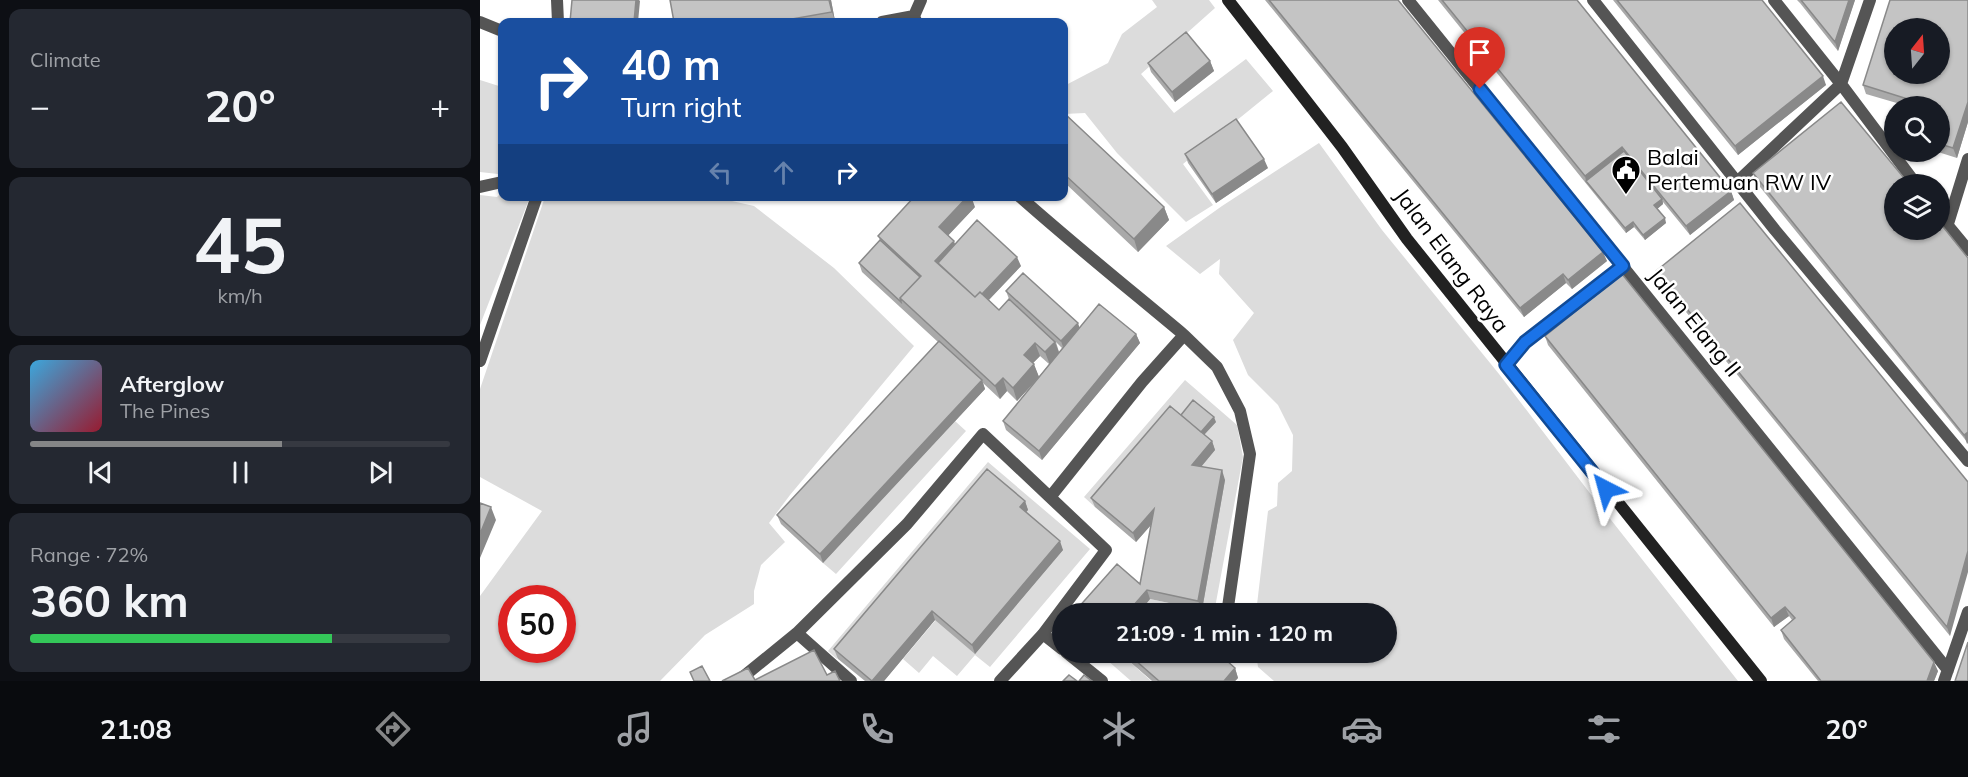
<!DOCTYPE html>
<meta charset="utf-8">
<style>
body{margin:0;font-family:Mulish,sans-serif;background:#242831;color:#f1f3f6;height:100vh;display:flex;flex-direction:column;font-size:22px;white-space:nowrap}
*{box-sizing:border-box;margin:0}
p{font-size:20px;color:#9ea1a6}
.icon{flex:none;width:33px;height:33px;fill:none;stroke:currentColor;stroke-width:2;stroke-linecap:round;stroke-linejoin:round}
.map{position:relative;flex:1;overflow:hidden}
.details{display:flex;flex-direction:column;gap:9px;padding:9px;background:#0d0f14;width:480px}
.details>*{flex:none}
.hud{position:absolute;left:18px;top:18px;width:570px;height:183px;border-radius:12px;box-shadow:0 2px 4px #0004;background:#1a4fa0;color:#fff;overflow:hidden}
.needle{width:39px;rotate:17deg}
.fabs{position:absolute;left:1404px;top:18px;display:grid;gap:12px}
.fabs a{display:grid;place-items:center;width:66px;height:66px;border-radius:50%;background:#171b24;box-shadow:0 2px 4px #0004;font-size:30px}
.speed{position:absolute;left:18px;top:585px;display:flex;gap:12px;font-size:30px;font-weight:700;text-align:center}
.speed>*{display:grid;place-content:center;width:78px;height:78px;border-radius:50%;background:#171b24;box-shadow:0 2px 4px #0004;line-height:1}
.speed .limit{border:9px solid #d22;background:#fff;color:#111}
.pin{position:absolute;display:grid;place-items:center;width:51px;height:51px;color:#fff;margin:-62px -26px;border-radius:50% 50% 50% 0;rotate:-45deg;box-shadow:0 0 6px #0007}
.pin .icon{rotate:45deg}
.me{position:absolute;width:66px;margin:-33px;rotate:321deg;stroke-linejoin:round;filter:drop-shadow(0 0 4px #0008)}
.turn{display:flex;align-items:center;gap:21px;height:126px;padding:0 24px;font-size:27px}
.turn .icon{width:78px;height:78px;stroke-width:2.5}
.turn b{display:block;font-size:42px;line-height:51px}
.lanes{display:flex;align-items:center;height:57px;padding:0 24px;background:#0003;justify-content:center;gap:30px;direction:ltr}
.lanes .off{opacity:.35}
.big{font-size:45px;font-weight:700;line-height:1.1}
.details .tile{flex:1;display:flex;flex-direction:column;justify-content:center;gap:9px;min-width:0;padding:0 21px;border-radius:12px;background:#242831}
.details .dial{align-items:center;gap:0}
.dial b{font-size:78px;line-height:1}
.song{display:flex;align-items:center;gap:18px}
.cover{width:72px;height:72px;border-radius:9px;background:linear-gradient(135deg,hsl(200 70% 55%),hsl(350 70% 35%))}
.played{height:6px;border-radius:3px;background:linear-gradient(90deg,#858687 60%,#363941 60%)}
.keys{display:flex;justify-content:space-around;direction:ltr}
.heat{display:flex;justify-content:space-between;align-items:center;font-size:33px;direction:ltr}
.charge{height:9px;border-radius:4px;background:linear-gradient(90deg,#34c759 72%,#363941 0)}
.trip{position:absolute;left:572px;top:603px;width:345px;height:60px;border-radius:30px;background:#171b24;box-shadow:0 2px 4px #0004;font-weight:700;line-height:60px;text-align:center}
.dock{display:flex;height:96px;justify-content:space-around;align-items:center;background:#090b0e;color:#9ea1a6}
.dock .icon{width:42px;height:42px}
.dock .selected{color:#858687}
.dock b{font-size:27px;color:#f1f3f6}
main{display:flex;flex:1;min-height:0}
.map>svg:first-child{display:block}
.green{fill:#dcdcdc;fill-rule:evenodd}
.lines{fill:none;stroke-linecap:round;stroke-linejoin:round}
.service{stroke:#555;stroke-width:12}
.minor{stroke:#555;stroke-width:12}
.secondary{stroke:#222;stroke-width:12}
.wall{fill:#a9a9a9;fill-rule:evenodd}
.shaded-wall{fill:#898989}
.building{fill:#c4c4c4;stroke:#898989;stroke-width:1.5;fill-rule:evenodd}
.route-casing{stroke:#114b97;stroke-width:15}
.route{stroke:#1a73e8;stroke-width:10}
.labels{text-anchor:middle;stroke-width:5;stroke-linejoin:round;paint-order:stroke}
.poi-label{font-size:22px;fill:#000;stroke:#fff;text-anchor:start}
.street-label{font-size:22px;fill:#000;stroke:#fff}
</style>
<main>
<section class="details">
<div class="tile"><p>Climate</p>
<div class="heat"><a>−</a><b class="big">20°</b><a>+</a></div>
</div>
<div class="tile dial"><b>45</b><p>km/h</p></div>
<div class="tile">
<div class="song"><i class="cover"></i><div><b>Afterglow</b><p>The Pines</p></div></div>
<div class="played"></div>
<div class="keys"><svg class="icon" aria-label="previous" viewBox="0 0 24 24"><path d="M18 5L8 12l10 7zM5 5v14"/></svg><svg class="icon" aria-label="pause" viewBox="0 0 24 24"><path d="M8 5v14M16 5v14"/></svg><svg class="icon" aria-label="next" viewBox="0 0 24 24"><path d="M6 5l10 7-10 7zM19 5v14"/></svg></div>
</div>
<div class="tile"><p>Range · 72%</p><b class="big">360 km</b><div class="charge"></div></div>
</section>
<div class="map">
<svg width="1488" height="681" viewBox="0 0 1488 681">
<rect width="100%" height="100%" fill="#fff"/>
<path class="green" d="M672,0H729L735,8L661,74L694,113L766,59L793,91L703,164L733,205L706,222L637,153L605,113L584,114V86L628,63L642,34L677,7Z
M0,80L22,87V171L18,174L0,172Z
M839,143L902,230L1019,374L1109,492L1258,681H794L778,667L776,653L906,652V614L776,613L788,511L797,506L798,483L812,471L813,435L798,405L768,375L753,340L774,313L739,274L740,259L720,274L686,246L742,206Z
M22,192V196L50,197L0,325V195L17,197Z
M230,196L274,206L354,268L434,346L310,495L289,523L305,542L281,565L274,591V604L225,635L180,681H0V596L62,511L0,477V389L65,197ZM32,598H82V650H32Z
M705,380L757,425L763,457L734,613H658L670,599L722,610L715,474L721,438L735,422L701,421L693,415L615,507L604,497Z
M475,421L486,431L356,574L343,563Z
M508,462L610,549L510,667L495,655L477,676L453,656L439,673L423,659L548,510L486,506L357,659L348,651Z
M619,653H657L650,662L671,681H651Z"/>
<g class="lines">
<path class="service" d="M0,187L22,182
M0,361L57,196"/>
<path class="minor" d="M77,0L78,22
M928,0L1468,670
M1113,0L1295,230L1488,461
M1294,0L1361,84L1436,184
M436,21L434,16L441,0
M0,22L22,31
M402,22L434,16
M1257,182L1361,84L1390,0
M539,196C593,244 649,289 704,335L662,382L571,496
M1460,216L1488,250
M1467,227L1488,159
M704,335L737,367L760,411L770,454L747,614
M1026,365L1045,342L1143,266
M563,634L582,649
M586,652L622,681
M258,681L317,633
M371,681L317,633L427,524L503,434L626,550L563,634L520,681
M1464,681L1488,612"/>
<path class="secondary" d="M748,0L862,147L927,239L1281,681"/>
</g>
<path class="wall" d="M351,0L355,21L349,22H194Z
M785,0H918L1127,261L1092,289L1086,283L1044,317Z
M958,0H1097L1251,191L1254,200L1210,235L1183,202V204L1177,209L1186,223L1165,240L1154,227L1146,233Z
M1133,0H1282L1346,85L1258,155Z
M1317,0H1375L1358,51L1320,3Z
M1488,0V122L1477,158L1458,152H1460V106H1427L1386,94L1383,85Z
M730,61L734,71L695,102L671,72L668,63Z
M584,113L684,207L689,220L658,252L584,182Z
M705,154L788,168L736,203L708,163Z
M1273,173L1488,258V443L1276,182Z
M495,207L468,235L475,244L541,266L509,300L519,310L529,299L526,291L600,328L656,334L660,343L562,460L526,430L523,421L552,385L537,401L527,391L520,399L503,383L505,389L343,563L301,524L297,515L458,342L382,272L379,263L400,240L398,236ZM576,342L582,348L579,352ZM560,356L569,364L559,377L553,363Z
M1176,271L1488,482L1470,636L1180,280Z
M1065,336L1458,671L1454,681H1338L1304,639L1301,630L1312,620L1309,616L1294,627L1068,345Z
M701,415L736,422L724,435L732,441L735,450L721,467L745,480L722,610L670,599L658,614H599L597,609L660,584L671,525L656,542L615,507L611,498Z
M545,501L548,510L546,512L583,550L495,654L455,620L404,681H385L358,659L354,649Z
M646,652L755,668L758,678L755,681H672L649,661Z"/>
<path class="shaded-wall" d="M156,0H159L160,1L158,22H154Z
M349,0H351L355,21L352,12Z
M1369,0H1375L1358,51L1355,42Z
M730,61L734,71L695,102L692,92Z
M1343,76L1346,85L1258,155L1255,146Z
M1488,102V122L1477,158L1473,148Z
M1142,147L1145,156L1106,181L1105,176Z
M784,159L788,168L736,203L732,194Z
M1251,191L1254,200L1210,235L1206,226Z
M488,196H491L495,207L464,240L459,227Z
M1182,199L1183,204L1176,210L1174,205Z
M684,207L689,220L658,252L654,239Z
M1185,218L1186,223L1165,240L1163,235Z
M1153,222L1154,227L1146,233L1145,228Z
M474,241L478,254L463,270L455,261Z
M1123,252L1127,261L1092,289L1088,280Z
M537,257L541,266L499,310L496,301Z
M1083,274L1086,283L1044,317L1040,308Z
M598,323L601,332L584,350L581,341Z
M656,334L660,343L562,460L559,451Z
M575,342L580,355L570,365L565,352Z
M555,343L560,356L548,368L544,355Z
M554,364L559,377L537,401L533,388Z
M523,378L527,391L520,399L515,386Z
M502,380L505,389L343,563L340,554Z
M734,417L736,422L721,438L719,434Z
M1488,432V443L1487,444L1484,435Z
M732,441L735,450L715,474L712,465Z
M742,470L745,480L722,610L718,601Z
M545,501L548,510L543,516L540,507Z
M11,507L16,520L0,558V534Z
M674,509L677,518L656,542L653,533Z
M580,541L583,550L495,654L492,645Z
M1488,551V572L1470,636L1467,627Z
M667,590L670,599L658,614H646Z
M1305,607L1309,616L1294,627L1291,618Z
M452,611L455,620L404,681H392Z
M1454,662L1458,671L1454,681H1447Z
M755,668L758,678L755,681H744Z"/>
<path class="building" d="M92,0H156L154,22H90Z
M190,0H349L352,12L295,22H194Z
M789,0H918L1123,252L1088,280L1083,274L1040,308Z
M962,0H1097L1251,191L1206,226L1142,147L1105,176Z
M1137,0H1282L1343,76L1255,146Z
M1321,0H1369L1355,42Z
M1410,0H1488V102L1473,148L1460,144V106H1432L1434,101L1383,85ZM1414,28H1460V74H1414Z
M706,32L730,61L692,92L668,63Z
M1361,102L1429,184H1414V230H1460V223L1488,258V432L1484,435L1273,173Z
M584,113L684,207L654,239L584,174Z
M756,119L784,159L732,194L705,154Z
M1144,151L1182,199L1174,205L1185,218L1163,235L1153,222L1145,228L1106,181Z
M435,196H488L459,227L474,241L455,261L495,297L500,292L519,310L529,299L575,342L565,352L555,343L544,355L554,364L533,388L523,378L515,386L420,298L441,276L398,236Z
M1260,203L1488,482V551L1467,627L1176,271Z
M497,220L537,257L502,294L500,292L495,297L458,263Z
M400,240L440,277L420,298L421,302L379,263Z
M543,273L598,323L581,341L526,291Z
M1142,274L1454,662L1447,681H1341L1301,630L1315,618L1305,607L1291,618L1065,336Z
M619,304L656,334L559,451L523,421Z
M459,341L502,380L340,554L297,515Z
M713,400L734,417L721,432L701,415Z
M690,406L732,441L712,465L742,470L718,601L667,590L646,614H602L597,609L637,564L660,584L674,509L653,533L611,498Z
M507,469L545,501L540,507L580,541L492,645L452,611L392,681L354,649Z
M0,503L11,507L0,534Z
M686,607L693,614H681Z
M1488,642V681H1475Z
M334,650L347,675L355,671L360,681H242L268,668L275,680Z
M646,652H737L755,668L744,681H679Z
M222,666L230,681H214L210,672Z
M589,675L597,681H583Z
M604,675L612,681H599Z"/>
<g class="lines">
<g class="route-casing">
<path id="route" d="M1000,89L1143,266L1045,342L1026,365L1126,489"/>
</g>
<use href="#route" class="route"/>
</g>
<defs>
<g id="civic-pin" transform="scale(1.5)"><path d="M0 17L-7.5 6A9.5 9.5 0 1 1 7.5 6Z" fill="#000" stroke="#fff"/><path d="M-.6-6.5H3V-4.5H.6V-3L4-1V1h2V6H-6V1h2V-1L-.6-3ZM-1.2 2.5V6h2.4V2.5Z" fill="#fff"/></g>
</defs>
<g fill-rule="evenodd">
<use href="#civic-pin" x="1146" y="170"/>
</g>
<g class="labels">
<g class="poi-label">
<text x="1167" y="165">Balai<tspan x="1167" dy="25">Pertemuan RW IV</tspan></text>
</g>
<g class="street-label">
<text transform="translate(972 260) rotate(53)" y="8">Jalan Elang Raya</text>
<text transform="translate(1215 322) rotate(51)" y="8">Jalan Elang II</text>
</g>
</g>
</svg>
<div class="fabs">
<a><svg class="needle" viewBox="-14 -14 28 28"><path d="M0-13l5 13h-10z" fill="#e53935"/><path d="M0 13l5-13h-10z" fill="#9ea1a6"/></svg></a>
<a><svg class="icon" aria-label="search" viewBox="0 0 24 24"><circle cx="10" cy="10" r="6"/><path d="M15 15l6 6"/></svg></a>
<a><svg class="icon" aria-label="layers" viewBox="0 0 24 24"><path d="M12 4l9 5-9 5-9-5zM3 14l9 5 9-5"/></svg></a>
</div>
<div class="speed"><div class="limit">50</div></div>
<div class="pin" style="left:1000px;top:89px;background:#d93025"><svg class="icon" aria-label="arrive" viewBox="0 0 24 24"><path d="M6 21V4h12l-3 4 3 4H6"/></svg></div>
<svg class="me" style="left:1126px;top:489px" viewBox="-20 -20 40 40"><path d="M0-17L14 15 0 8-14 15z" fill="#1a73e8" stroke="#fff" stroke-width="4"/></svg>
<div class="trip">21:09 · 1 min · 120 m</div>
<div class="hud">
<div class="turn"><svg class="icon" aria-label="right" viewBox="0 0 24 24"><path d="M7 20v-9h11M14 6l5 5-5 5"/></svg><div><b>40 m</b>Turn right</div></div>
<div class="lanes"><svg class="icon off" aria-label="left" viewBox="0 0 24 24"><path d="M17 20v-9H6M10 6l-5 5 5 5"/></svg><svg class="icon off" aria-label="ahead" viewBox="0 0 24 24"><path d="M12 20V5M6 11l6-6 6 6"/></svg><svg class="icon" aria-label="right" viewBox="0 0 24 24"><path d="M7 20v-9h11M14 6l5 5-5 5"/></svg></div>
</div>
</div>
</main>
<nav class="dock">
<b>21:08</b>
<svg class="icon selected" aria-label="directions" viewBox="0 0 24 24"><path d="M12 3l9 9-9 9-9-9zM9 14v-3h6M13 9l2 2-2 2"/></svg>
<svg class="icon" aria-label="music" viewBox="0 0 24 24"><path d="M9 18V5l10-2v13"/><circle cx="6" cy="18" r="3"/><circle cx="16" cy="16" r="3"/></svg>
<svg class="icon" aria-label="phone" viewBox="0 0 24 24"><path d="M5 4h4l2 5-3 2q2 4 5 5l2-3 5 2v4C11 20 4 13 5 4z"/></svg>
<svg class="icon" aria-label="climate" viewBox="0 0 24 24"><path d="M12 3v18M4 7l16 10M4 17L20 7"/></svg>
<svg class="icon" aria-label="car" viewBox="0 0 24 24"><path d="M5 17H2v-5l4-1 3-4h7l3 4 3 1v5h-3M9 17h6M6 11h13"/><circle cx="7" cy="17" r="2"/><circle cx="17" cy="17" r="2"/></svg>
<svg class="icon" aria-label="filters" viewBox="0 0 24 24"><path d="M4 7h16M4 17h16"/><circle cx="9" cy="7" r="2"/><circle cx="15" cy="17" r="2"/></svg>
<b>20°</b>
</nav>
